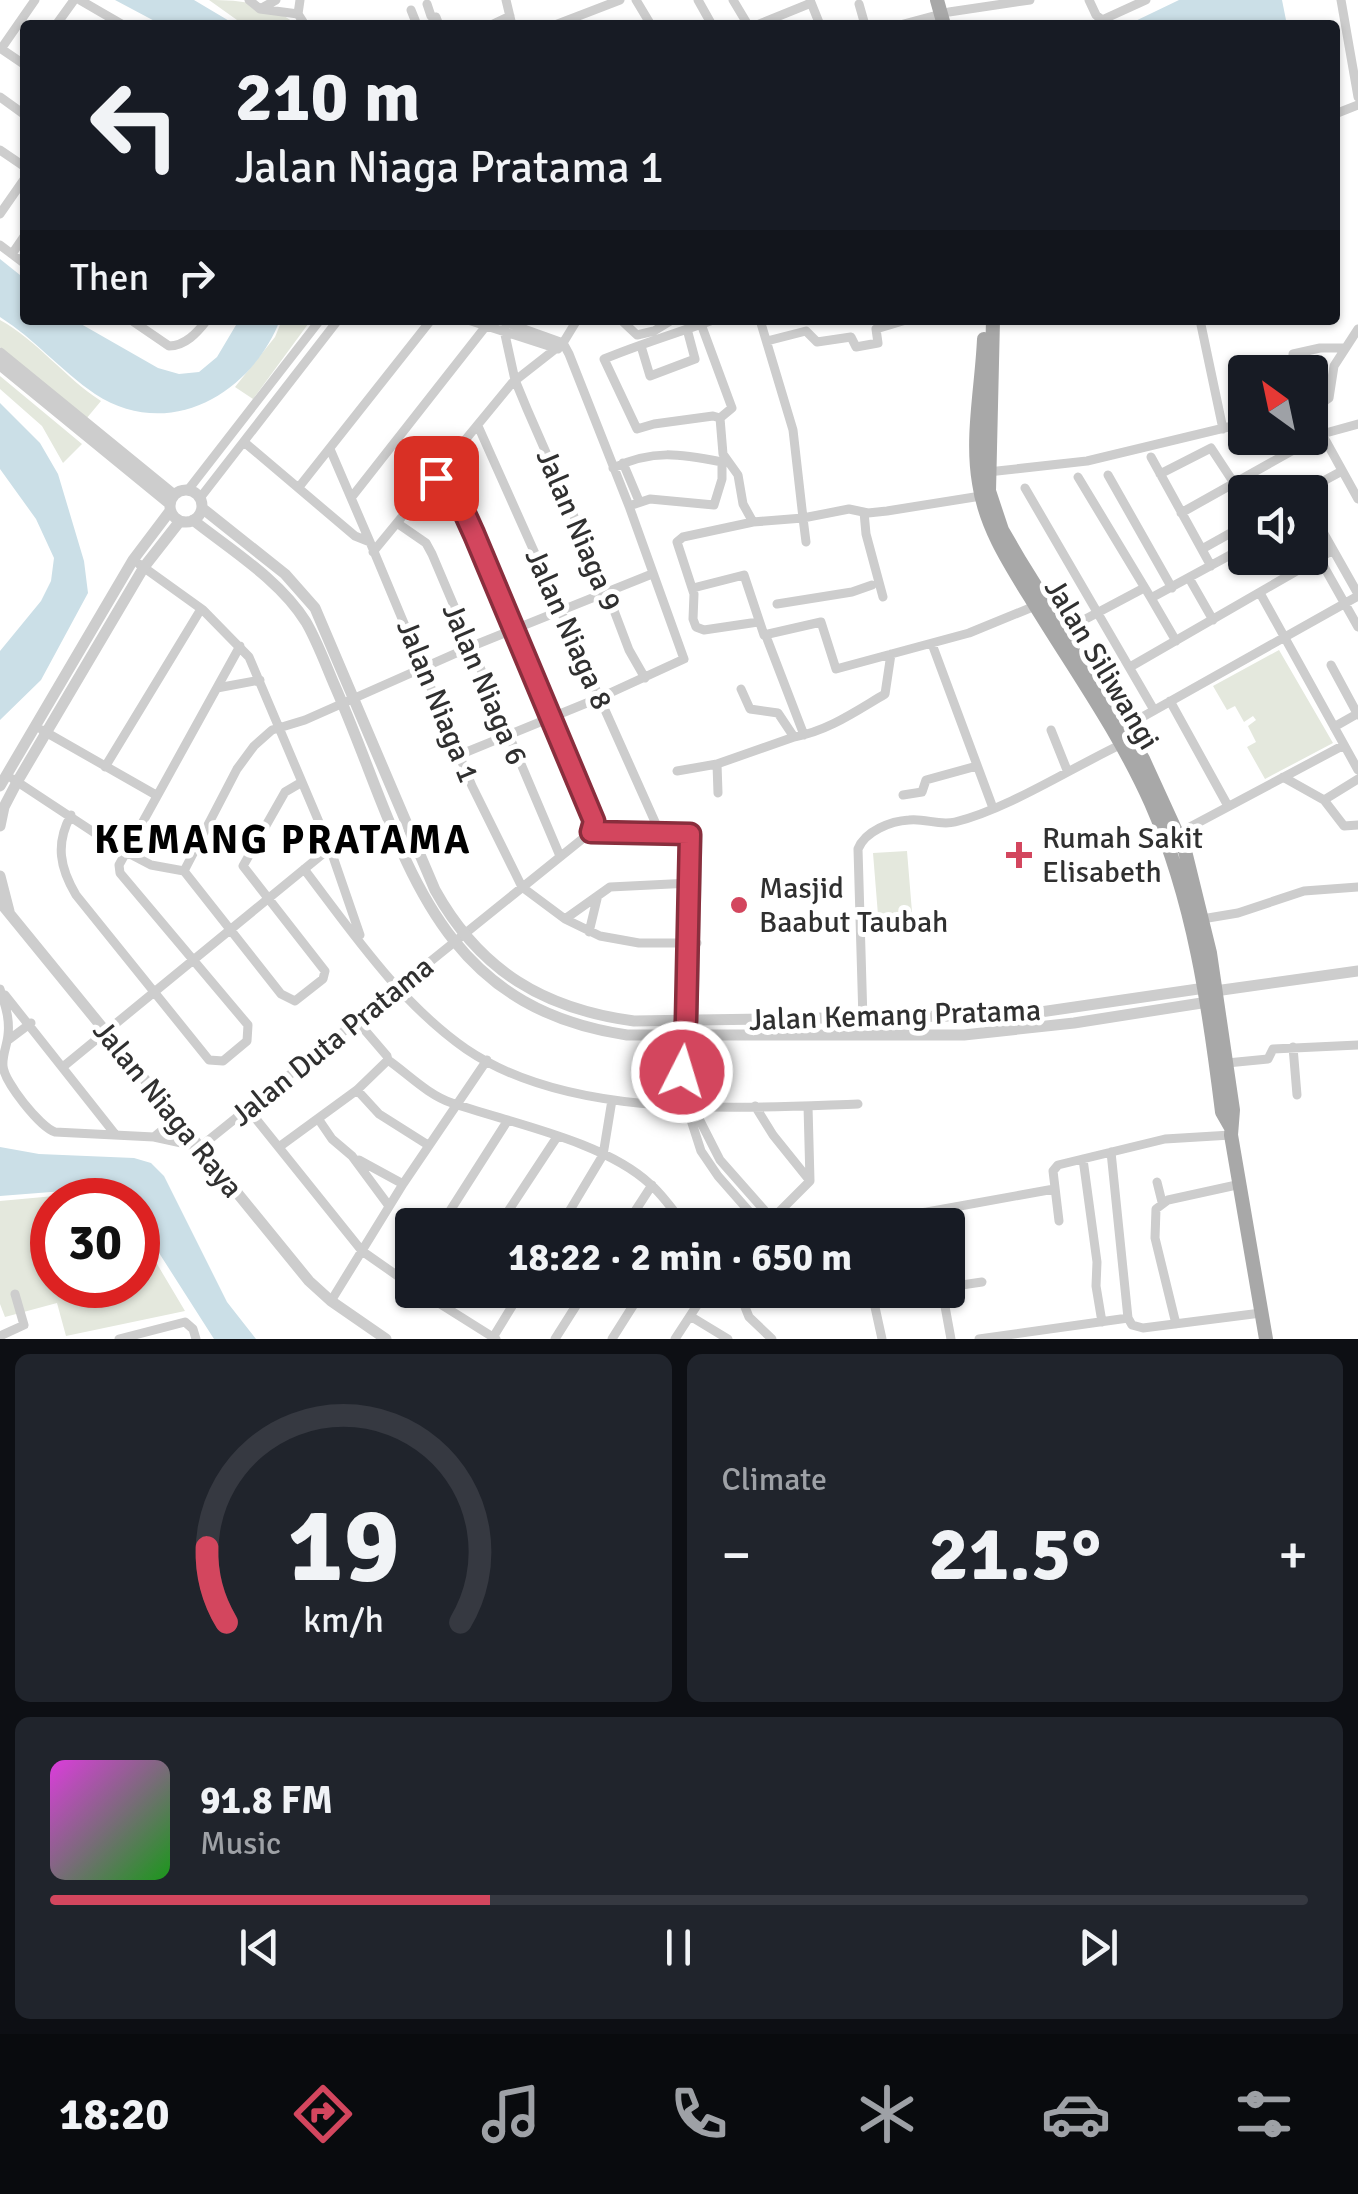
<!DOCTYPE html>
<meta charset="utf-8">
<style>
body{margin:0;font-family:Signika,sans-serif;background:#20242c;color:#f1f3f6;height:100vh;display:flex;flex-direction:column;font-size:38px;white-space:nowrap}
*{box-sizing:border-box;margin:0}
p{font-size:32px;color:#9ea1a6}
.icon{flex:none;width:55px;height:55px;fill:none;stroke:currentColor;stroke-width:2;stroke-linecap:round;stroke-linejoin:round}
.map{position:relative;height:1339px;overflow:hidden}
.panel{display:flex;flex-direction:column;gap:15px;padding:15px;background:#0d0f14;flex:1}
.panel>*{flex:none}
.banner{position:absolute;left:20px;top:20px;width:1320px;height:305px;border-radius:10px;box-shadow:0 2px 8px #0004;background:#171b24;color:#f1f3f6;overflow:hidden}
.needle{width:65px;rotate:327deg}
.controls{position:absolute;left:1228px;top:355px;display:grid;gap:20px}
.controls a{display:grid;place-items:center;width:100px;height:100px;border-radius:10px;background:#171b24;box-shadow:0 2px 8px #0004;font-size:50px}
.speed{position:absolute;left:30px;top:1178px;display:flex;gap:20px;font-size:50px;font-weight:700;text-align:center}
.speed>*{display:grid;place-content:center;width:130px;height:130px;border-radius:50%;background:#171b24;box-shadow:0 2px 8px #0004;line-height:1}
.speed .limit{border:15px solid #d22;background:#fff;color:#111}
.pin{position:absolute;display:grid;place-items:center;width:85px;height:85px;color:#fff;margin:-42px;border-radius:20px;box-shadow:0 5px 15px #0006}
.me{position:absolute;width:110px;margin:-55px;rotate:5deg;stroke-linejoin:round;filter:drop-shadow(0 0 8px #0008)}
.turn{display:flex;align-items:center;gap:35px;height:210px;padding:0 50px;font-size:45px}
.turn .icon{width:130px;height:130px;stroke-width:2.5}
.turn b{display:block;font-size:70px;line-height:85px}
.then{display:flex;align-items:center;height:95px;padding:0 50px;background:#0003;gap:20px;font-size:38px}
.big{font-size:75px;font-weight:700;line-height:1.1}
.panel .tile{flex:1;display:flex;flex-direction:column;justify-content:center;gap:15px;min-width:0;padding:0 35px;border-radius:15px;background:#20242c}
.panel .dial{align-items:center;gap:0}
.dial svg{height:260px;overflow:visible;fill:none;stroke:#363941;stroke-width:7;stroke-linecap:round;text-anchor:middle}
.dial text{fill:#f1f3f6;stroke:none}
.song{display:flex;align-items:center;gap:30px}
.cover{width:120px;height:120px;border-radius:15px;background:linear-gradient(135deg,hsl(300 70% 55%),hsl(120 70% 35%))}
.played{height:10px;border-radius:5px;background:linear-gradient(90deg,#d3465e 35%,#363941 35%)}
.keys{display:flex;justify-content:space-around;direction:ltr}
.heat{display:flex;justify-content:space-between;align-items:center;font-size:55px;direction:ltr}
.panel .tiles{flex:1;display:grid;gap:15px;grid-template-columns:1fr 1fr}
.tile:last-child{grid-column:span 2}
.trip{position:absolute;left:395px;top:1208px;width:570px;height:100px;border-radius:10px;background:#171b24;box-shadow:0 2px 8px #0004;font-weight:700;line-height:100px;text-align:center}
.dock{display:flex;height:160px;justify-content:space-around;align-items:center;background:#090b0e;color:#9ea1a6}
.dock .icon{width:70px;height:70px}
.dock .on{color:#d3465e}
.dock b{font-size:45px;color:#f1f3f6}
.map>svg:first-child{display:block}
.green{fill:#e4e8dd}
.water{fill:#cbdfe7}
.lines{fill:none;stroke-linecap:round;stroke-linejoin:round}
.minor{stroke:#cdcdcd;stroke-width:9}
.tertiary{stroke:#cdcdcd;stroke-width:11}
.primary{stroke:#a8a8a8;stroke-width:14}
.route-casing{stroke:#892e3d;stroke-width:25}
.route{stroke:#d3465e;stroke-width:18}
.poi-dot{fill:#d3465e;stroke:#fff;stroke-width:4}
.labels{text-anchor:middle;stroke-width:10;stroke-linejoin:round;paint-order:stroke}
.street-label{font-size:30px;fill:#303030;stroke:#fff}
.poi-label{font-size:30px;fill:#303030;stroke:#fff;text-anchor:start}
.district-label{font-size:40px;font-weight:bold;letter-spacing:2.5px;fill:#000;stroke:#fff}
</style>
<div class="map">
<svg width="1358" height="1339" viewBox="0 0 1358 1339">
<rect width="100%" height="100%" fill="#fff"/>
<path class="green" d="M209,0C242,0 270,3 297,25H244Z
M0,320C38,341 64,377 101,401L86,419L0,347Z
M282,320H311L253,399L235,387L275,337Z
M0,376L82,444L63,463L42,426L0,389Z
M1279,650L1333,743L1265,779L1247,747L1256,742L1248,726L1256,720L1253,716L1244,722L1235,706L1227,710L1213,686Z
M907,851L912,912L878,915L873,853Z
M87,1193L113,1200H52V1285H138V1232L185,1311L66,1336L57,1303L5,1317L0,1304V1201Z"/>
<path class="water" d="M115,0H194L236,25H162Z
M1179,0H1282L1287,25H1127Z
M0,259L25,279V320H74L158,368L179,374L199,372L217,357L239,320H280C251,394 169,442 95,394C61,371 35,339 0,317Z
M0,403L40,443L58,474L84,561L88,593L41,680L0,720V651L41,601L51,581L54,558L36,519L0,469Z
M0,1147L39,1154L134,1158L151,1163L164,1176L227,1302L256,1339H214L138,1220V1200L64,1191L0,1196Z"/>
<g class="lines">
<path class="minor" d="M80,0L123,25
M249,0L260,9L276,0
M300,0L298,14L305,25
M506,0L512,25
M636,0L651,25
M698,0L712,25
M733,0L748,25
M810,0L820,25
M1089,0L1096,15L1102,20L1146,0
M1341,0L1358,97
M427,4L431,16L436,17L439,25
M859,4L865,25
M260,9L298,14
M411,10L417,25
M949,12L1030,0
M56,25L74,0
M491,25L510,16
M555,25L620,0
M757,25L811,3
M900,25L941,14
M0,48L25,65
M1,49L35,0
M0,97L25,115
M1335,114L1358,105
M0,150L25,167
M0,214L25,178
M0,245L25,264
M12,254L25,235
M131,320L169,346C185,346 197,333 207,320
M468,320L558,349
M621,320L637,335L654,331L672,320
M1200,320L1223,429
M701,324L732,408L720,418L713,416L654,424L637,429L604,359C640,344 677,333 713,320
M504,330L515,380L527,409L607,592L629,650L645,678
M767,341L806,331L817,342L851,337L856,347L878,343L876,329L906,320
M641,346L650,376L695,359L687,329
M1293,354L1320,348H1345
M1310,411L1329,398L1334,366L1358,329
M720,418L723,454L738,475L743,504L753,522
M478,426L660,833
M1322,434L1358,424
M244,442L355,536L370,542L472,786L522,887L565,919L600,936L639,943H697
M330,449L370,542
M1151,457L1211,566
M623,463L639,501
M613,468C653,449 680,454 722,462V479L714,505L650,499L629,506
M988,472L1087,461L1245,423
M1160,474L1211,448L1234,483
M1108,475L1172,588
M436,477L459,503L474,534L594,821L591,832
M1078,477L1151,598L1245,547
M299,487L431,320
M1025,488L1154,710
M188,490L320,320
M1303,492L1342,471
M200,498L338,320
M351,498L486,326
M1310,509L1358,594
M864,512L866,534L883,597
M1181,513L1322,434L1358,499
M397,523L426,543L432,554L560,856
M806,542L803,518L849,509L868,513L887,511L981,496
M1310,542L1358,627
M1202,549L1245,525
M373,552L512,383L563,343L577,320
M139,564L203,610L249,657L330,848L360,935
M1189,578L1213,620
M693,588L744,575L764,635L821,622L836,669L969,633L1035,606
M1260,593L1358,770
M1151,598L1176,641
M777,604L852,592L872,585
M758,622L704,630L696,627L693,619L694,594L677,542L683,537L753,522L803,518L793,430L760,320
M1063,631L1144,588
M766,636L804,735
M932,644L993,808
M1331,665L1358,715
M1130,667L1333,550
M217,688L260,680
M741,689L750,709L778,713L794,737C828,731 856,711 885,694L891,654
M1170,701L1228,806
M1334,727L1357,714
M1121,729L1358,596
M42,730L156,795
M1051,730L1067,770
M459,755L599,698L684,659L629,506L569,354L563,343L499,320
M105,767L201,609
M677,771L717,764
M1283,777L1324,800L1344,826L1358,825
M13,779L113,845L151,865L184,871L281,994L295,1001L323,979L325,971L243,866L285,792L302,782
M718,793L717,764L794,737
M903,795L922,792L926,780L977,766
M1324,800L1358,779
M71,815C55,844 60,868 76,895L209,1060L223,1061L247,1041L248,1025L120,873L119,865L240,646
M690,834L698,836L692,1105L720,1160L772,1219
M690,834L682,1092L701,1151L718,1176L761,1225
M1173,836L1344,745
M304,869C352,932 400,1003 466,1049C570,1120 737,1108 858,1104
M184,871L237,769L254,746L272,730L305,720L470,647L652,574
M565,919L610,887L691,883
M1202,919L1238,913L1304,891L1358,887
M589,932L597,899
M0,989C5,1005 10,1018 8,1035C7,1046 2,1055 3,1066C4,1082 40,1127 55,1132L154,1137L200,1147L591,832L690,834
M5,995L115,1134
M863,1020L858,849C865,831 891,821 909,820C925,818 939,826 955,822C1008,809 1071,768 1122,744
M357,1021L387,1056L388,1060C408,1074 428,1095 452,1103C510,1123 604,1141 650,1184C663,1195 674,1212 685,1225
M7,1041L31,1023
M1293,1047L1297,1095
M1227,1063L1268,1059L1273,1049L1358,1045
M64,1066L330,848
M357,1090L379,1114L428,1145
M755,1106L773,1135L810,1181L808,1106
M248,1109L362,1251L412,1286
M319,1120L332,1139L352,1156L389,1206
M154,1137L177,1118
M279,1147L357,1090L388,1060
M1111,1152L1128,1318
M1083,1159L1097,1262L1096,1286L1102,1322
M359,1160L403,1184
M1157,1182L1162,1202
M770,1221L810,1181
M1059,1221L1053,1171L1058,1165L1165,1139L1231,1135
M441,1225L508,1120
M499,1225L557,1137
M561,1225L603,1155L612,1100
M626,1225L652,1185
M837,1225L927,1212
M930,1225L927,1212L1054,1189
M948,1287L982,1282
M418,1290L496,1339
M747,1290L745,1307L749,1317L772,1339
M817,1290L822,1301L873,1298L882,1339
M942,1290L951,1339
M331,1301L403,1184L487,1060
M447,1308L459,1290
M690,1316L728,1339
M1128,1318L1132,1325L1143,1328L1261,1313
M1176,1324L1155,1238L1156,1209L1168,1200L1241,1184
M0,1336L24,1325L15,1294
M119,1339L185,1322L193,1329L196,1339
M492,1339L522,1290
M555,1339L586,1290
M612,1339L643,1290
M675,1339L707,1290
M979,1339L1128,1318"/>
<path class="tertiary" d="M0,353L174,495
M0,365L170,504
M170 506a16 16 0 1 1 32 0a16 16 0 1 1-32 0Z
M202,508L285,574L315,608L435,890C480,971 544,1009 634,1021L1020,1015L1205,988L1215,991L1358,971
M193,520C231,550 280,580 306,622C317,641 325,663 334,684C404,842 425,1005 627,1035H964L1074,1023L1208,1002L1210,999
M0,786L133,560L170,511
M0,826L4,807L17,782L144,567L180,521
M0,876L9,911
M0,902L309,1281L331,1301L386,1339"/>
<path class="primary" d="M937,0L944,25
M993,320L989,491L1002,530L1020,561L1143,759L1185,851L1210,953L1233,1110L1231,1135L1266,1339
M984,339C982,386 971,437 979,483C985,526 1009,563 1032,600C1072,666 1119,731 1151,803C1194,901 1209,1006 1222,1112L1230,1126"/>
</g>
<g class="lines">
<g class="route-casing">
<path id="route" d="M436,478L460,503L474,534L594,821L591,832L690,834L686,1020L682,1072"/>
</g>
<use href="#route" class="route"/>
</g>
<g class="poi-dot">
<path d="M1014 840h10v10h10v10h-10v10h-10v-10h-10v-10h10z"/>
<circle cx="739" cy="905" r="10"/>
</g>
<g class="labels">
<g class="street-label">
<text transform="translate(579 530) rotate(67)" y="10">Jalan Niaga 9</text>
<text transform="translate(569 629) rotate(66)" y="10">Jalan Niaga 8</text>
<text transform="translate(1102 664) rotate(59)" y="10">Jalan Siliwangi</text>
<text transform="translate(485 684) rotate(67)" y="10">Jalan Niaga 6</text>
<text transform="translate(438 701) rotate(68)" y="10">Jalan Niaga 1</text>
<text transform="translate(895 1015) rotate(-2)" y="10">Jalan Kemang Pratama</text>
<text transform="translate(332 1041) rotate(-39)" y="10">Jalan Duta Pratama</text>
<text transform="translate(168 1109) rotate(51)" y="10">Jalan Niaga Raya</text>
</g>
<g class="poi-label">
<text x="1042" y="848">Rumah Sakit<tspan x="1042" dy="34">Elisabeth</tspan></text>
<text x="759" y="898">Masjid<tspan x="759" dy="34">Baabut Taubah</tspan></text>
</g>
<g class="district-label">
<text x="283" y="853">KEMANG PRATAMA</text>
</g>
</g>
</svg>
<div class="controls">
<a><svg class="needle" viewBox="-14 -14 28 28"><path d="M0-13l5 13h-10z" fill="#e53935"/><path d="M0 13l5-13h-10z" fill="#9ea1a6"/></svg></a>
<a><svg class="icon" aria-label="sound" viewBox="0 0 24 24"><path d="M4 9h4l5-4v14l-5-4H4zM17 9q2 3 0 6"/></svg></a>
</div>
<div class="speed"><div class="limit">30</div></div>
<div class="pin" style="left:436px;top:478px;background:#d93025"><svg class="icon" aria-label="arrive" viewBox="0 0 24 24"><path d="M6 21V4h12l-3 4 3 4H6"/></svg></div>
<svg class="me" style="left:682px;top:1072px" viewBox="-20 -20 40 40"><circle r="17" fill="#d3465e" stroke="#fff" stroke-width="3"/><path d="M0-11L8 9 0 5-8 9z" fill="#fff"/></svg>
<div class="trip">18:22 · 2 min · 650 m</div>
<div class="banner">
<div class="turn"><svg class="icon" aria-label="left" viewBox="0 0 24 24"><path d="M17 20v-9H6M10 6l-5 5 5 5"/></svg><div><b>210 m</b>Jalan Niaga Pratama 1</div></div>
<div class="then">Then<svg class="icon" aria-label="right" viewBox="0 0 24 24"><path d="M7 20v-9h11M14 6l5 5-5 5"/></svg></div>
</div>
</div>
<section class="panel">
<div class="tiles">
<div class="tile dial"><svg viewBox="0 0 100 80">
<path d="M14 69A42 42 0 1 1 86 69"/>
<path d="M14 69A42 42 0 0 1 8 46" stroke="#d3465e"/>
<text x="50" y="56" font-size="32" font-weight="700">19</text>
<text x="50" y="72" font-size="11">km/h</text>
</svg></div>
<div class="tile"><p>Climate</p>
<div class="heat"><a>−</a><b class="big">21.5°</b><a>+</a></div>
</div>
<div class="tile">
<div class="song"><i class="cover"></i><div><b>91.8 FM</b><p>Music</p></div></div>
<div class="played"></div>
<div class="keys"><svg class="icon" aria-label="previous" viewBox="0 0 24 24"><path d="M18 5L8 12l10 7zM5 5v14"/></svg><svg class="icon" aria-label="pause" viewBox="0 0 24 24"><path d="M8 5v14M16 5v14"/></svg><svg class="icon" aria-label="next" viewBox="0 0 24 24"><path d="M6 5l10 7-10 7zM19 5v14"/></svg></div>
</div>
</div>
</section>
<nav class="dock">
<b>18:20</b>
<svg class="icon on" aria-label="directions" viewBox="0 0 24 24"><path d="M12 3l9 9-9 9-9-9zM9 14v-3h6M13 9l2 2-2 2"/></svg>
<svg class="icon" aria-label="music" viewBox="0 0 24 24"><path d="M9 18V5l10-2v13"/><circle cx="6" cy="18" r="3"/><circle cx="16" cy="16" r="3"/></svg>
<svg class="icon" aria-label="phone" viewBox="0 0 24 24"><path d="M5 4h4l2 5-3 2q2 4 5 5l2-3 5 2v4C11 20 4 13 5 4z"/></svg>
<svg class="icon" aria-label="climate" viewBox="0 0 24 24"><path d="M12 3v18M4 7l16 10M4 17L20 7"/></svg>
<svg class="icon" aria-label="car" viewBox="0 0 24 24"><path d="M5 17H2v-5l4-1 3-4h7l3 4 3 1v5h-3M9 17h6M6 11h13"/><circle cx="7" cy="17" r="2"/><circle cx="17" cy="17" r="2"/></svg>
<svg class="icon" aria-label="filters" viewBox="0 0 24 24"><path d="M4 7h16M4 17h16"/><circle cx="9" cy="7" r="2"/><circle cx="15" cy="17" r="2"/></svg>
</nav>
